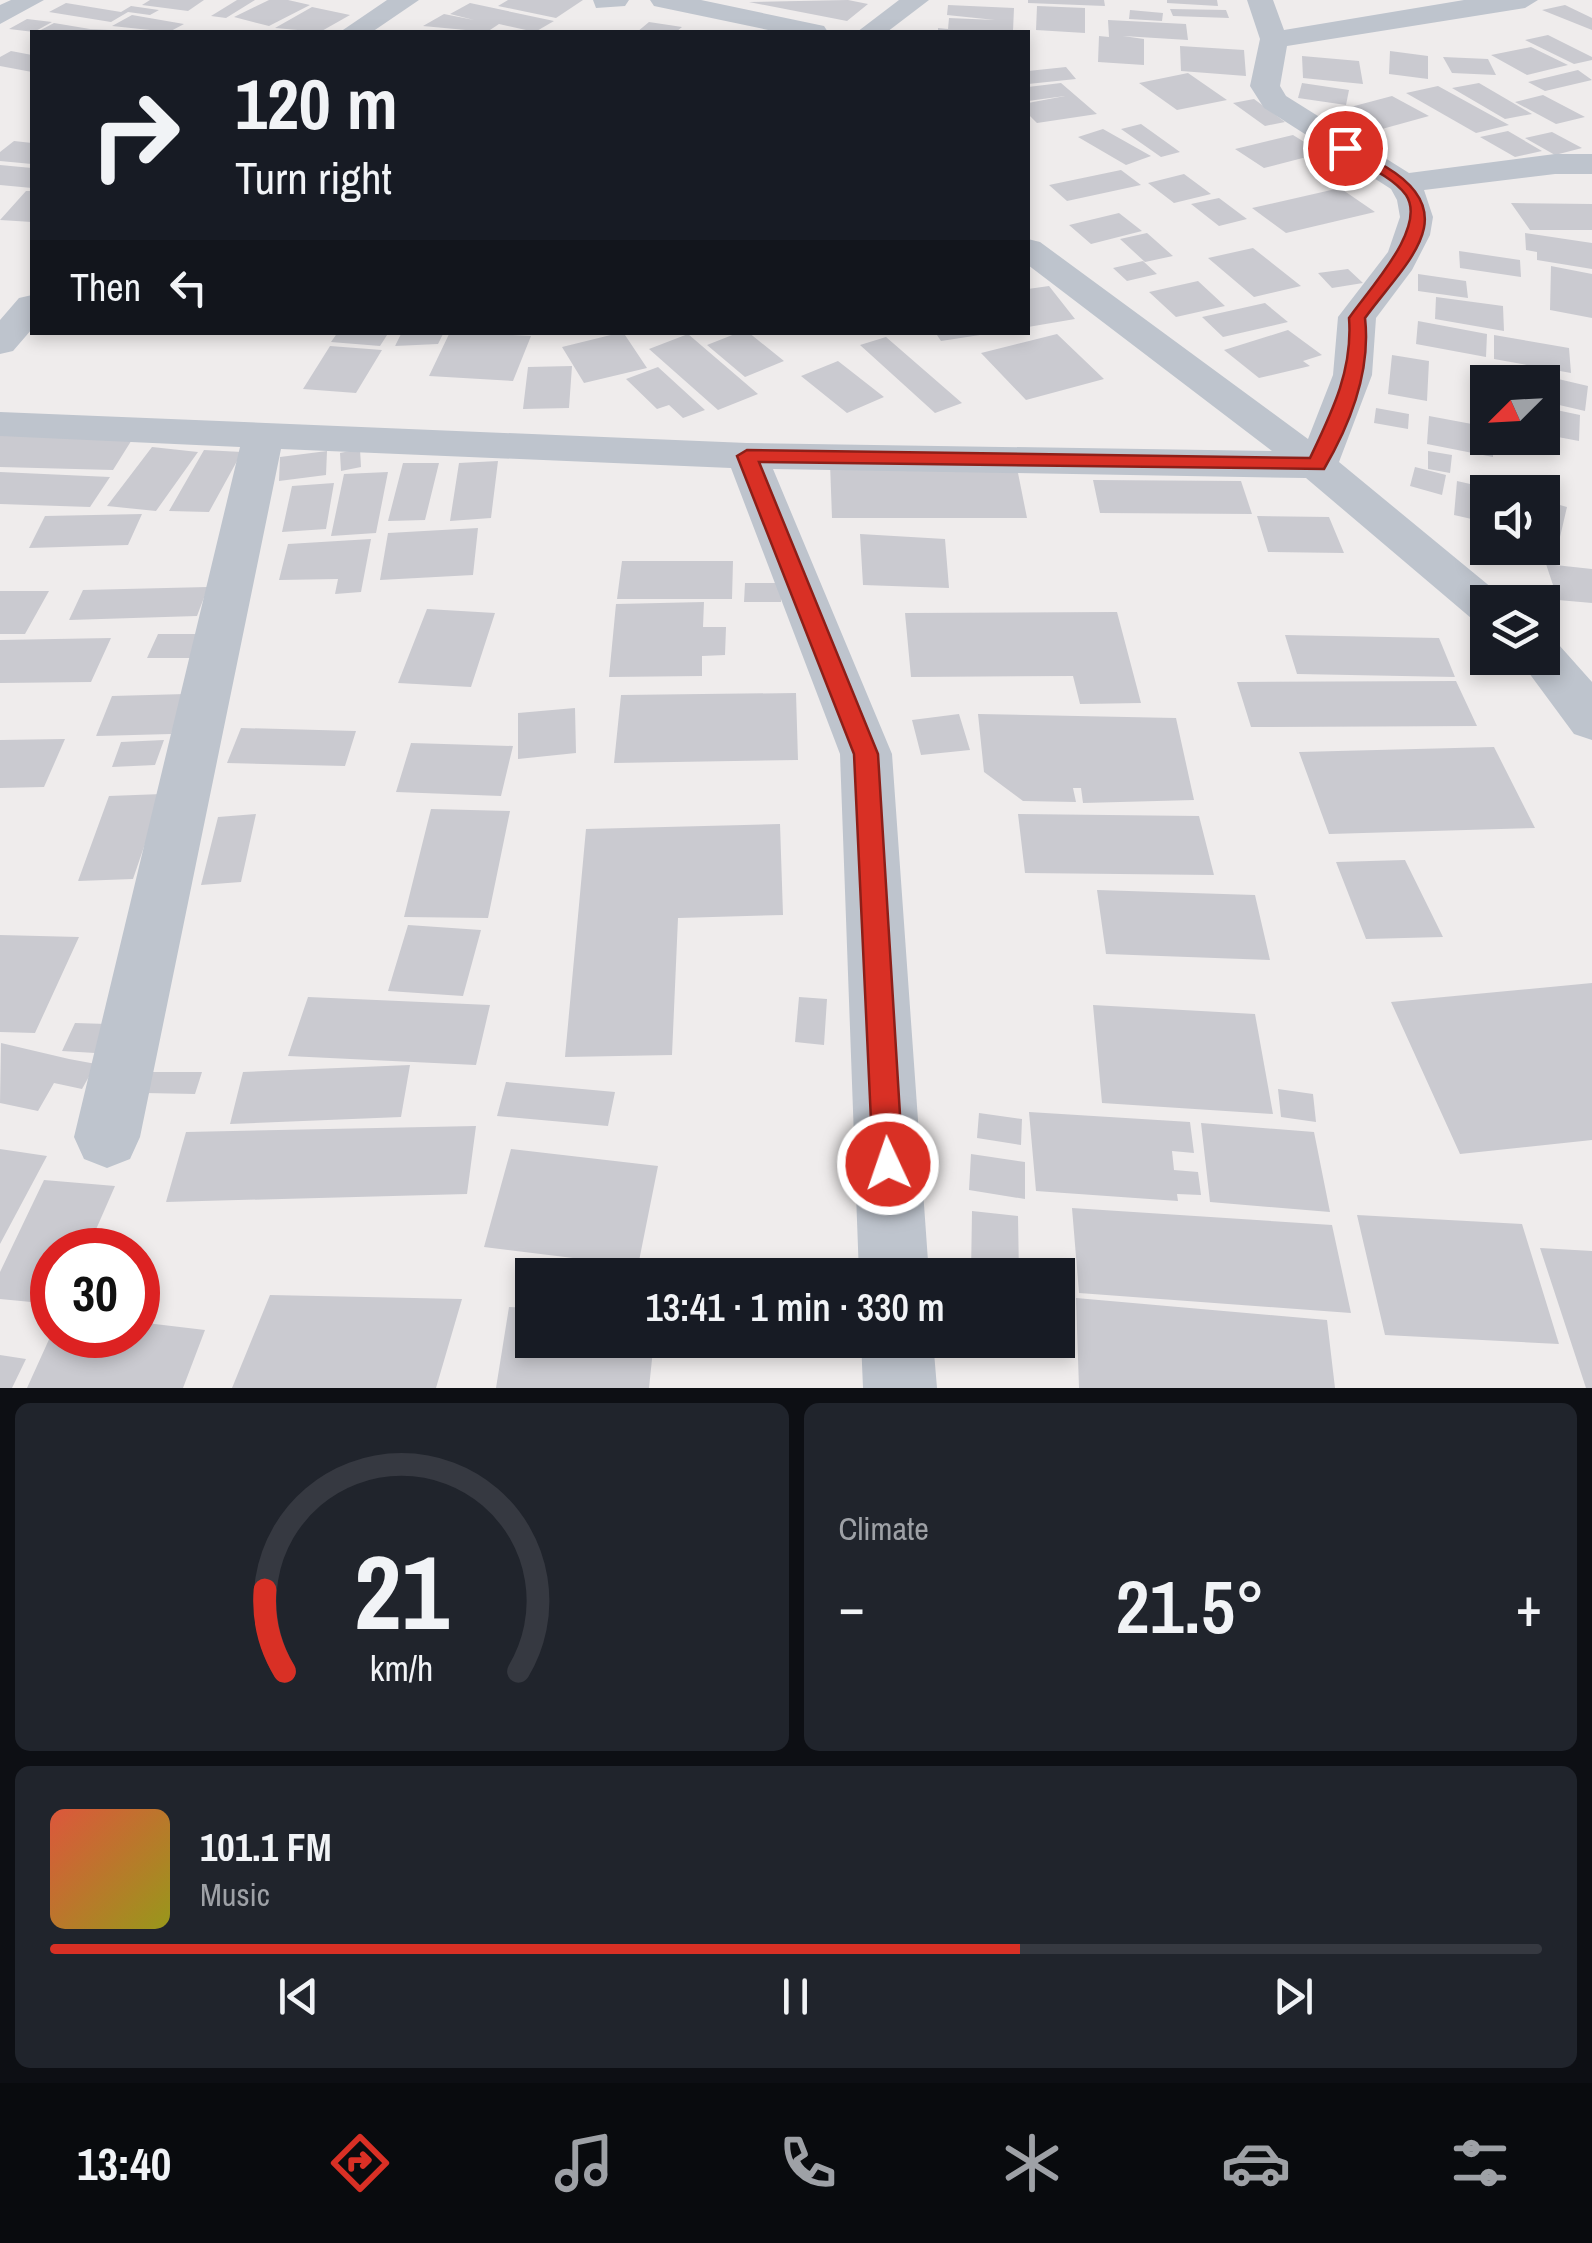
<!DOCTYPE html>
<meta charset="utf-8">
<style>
body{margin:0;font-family:"Archivo Narrow",sans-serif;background:#20242c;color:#f1f3f6;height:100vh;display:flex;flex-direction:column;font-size:38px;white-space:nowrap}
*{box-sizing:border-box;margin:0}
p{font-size:32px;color:#9ea1a6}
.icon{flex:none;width:55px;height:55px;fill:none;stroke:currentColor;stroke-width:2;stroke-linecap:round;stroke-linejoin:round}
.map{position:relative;height:1388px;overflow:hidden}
.panel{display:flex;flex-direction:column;gap:15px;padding:15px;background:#0d0f14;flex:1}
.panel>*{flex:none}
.top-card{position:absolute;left:30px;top:30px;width:1000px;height:305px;border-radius:0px;box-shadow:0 5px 15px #0003;background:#171b24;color:#f1f3f6;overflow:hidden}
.needle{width:65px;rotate:246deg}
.buttons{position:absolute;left:1470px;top:365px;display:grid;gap:20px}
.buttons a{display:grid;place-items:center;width:90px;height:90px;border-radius:0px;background:#171b24;box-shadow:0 5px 15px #0003;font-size:50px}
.speed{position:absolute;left:30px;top:1228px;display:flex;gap:20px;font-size:50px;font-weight:700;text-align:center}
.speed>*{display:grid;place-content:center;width:130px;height:130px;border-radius:50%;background:#171b24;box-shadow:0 5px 15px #0003;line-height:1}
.speed .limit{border:15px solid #d22;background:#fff;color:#111}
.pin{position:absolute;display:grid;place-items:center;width:85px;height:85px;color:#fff;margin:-42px;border:5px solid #fff;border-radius:50%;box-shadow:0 2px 10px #0007}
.me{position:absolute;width:110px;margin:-55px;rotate:357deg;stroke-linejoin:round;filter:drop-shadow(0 0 8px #0008)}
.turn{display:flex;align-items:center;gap:35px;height:210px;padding:0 40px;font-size:45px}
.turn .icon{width:130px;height:130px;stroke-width:2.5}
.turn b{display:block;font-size:70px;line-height:85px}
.then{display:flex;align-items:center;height:95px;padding:0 40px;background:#0003;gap:20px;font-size:38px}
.big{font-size:75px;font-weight:600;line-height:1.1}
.panel .widget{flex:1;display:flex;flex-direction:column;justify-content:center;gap:15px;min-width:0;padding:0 35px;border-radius:15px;background:#20242c}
.panel .dial{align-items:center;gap:0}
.dial svg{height:260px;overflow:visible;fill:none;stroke:#363941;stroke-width:7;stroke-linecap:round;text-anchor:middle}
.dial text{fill:#f1f3f6;stroke:none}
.song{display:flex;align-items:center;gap:30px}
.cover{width:120px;height:120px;border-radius:15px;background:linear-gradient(135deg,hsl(10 70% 55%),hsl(60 70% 35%))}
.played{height:10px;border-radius:5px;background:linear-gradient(90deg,#d93025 65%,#363941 65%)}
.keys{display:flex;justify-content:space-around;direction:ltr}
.heat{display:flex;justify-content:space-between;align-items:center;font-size:55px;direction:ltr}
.panel .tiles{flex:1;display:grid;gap:15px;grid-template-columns:1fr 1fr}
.widget:last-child{grid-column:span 2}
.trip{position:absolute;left:515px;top:1258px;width:560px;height:100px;border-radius:0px;background:#171b24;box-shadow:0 5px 15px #0003;font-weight:600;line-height:100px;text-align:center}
.menu{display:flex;height:160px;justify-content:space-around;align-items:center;background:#090b0e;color:#9ea1a6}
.menu .icon{width:70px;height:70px}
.menu .active{color:#d93025}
.menu b{font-size:45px;color:#f1f3f6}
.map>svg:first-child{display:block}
.building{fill:#cacad0}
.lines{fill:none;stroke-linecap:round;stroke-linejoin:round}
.street{fill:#bec4cd;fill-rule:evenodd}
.route{fill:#d93025;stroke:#8d1f18;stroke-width:2.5}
</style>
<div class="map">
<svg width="1592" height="1388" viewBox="0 0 1592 1388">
<rect width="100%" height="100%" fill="#efecec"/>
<path class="building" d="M150,0H204L188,11L142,5Z
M237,0H255L226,18L211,16Z
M269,0H288L310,5L269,26L234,17Z
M508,0H583L556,18L498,6Z
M848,0L868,4L847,21L749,2Z
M1028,0H1104L1105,6L1028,3Z
M1167,0H1217L1218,6L1167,3Z
M66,3L121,12L131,6L159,10L150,15L128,12L111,22L49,12Z
M470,3L554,21L535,32L499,24L487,32L423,26L444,14L474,20L450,14Z
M948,5L1014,8L1013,31L938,32V28L948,29L949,18L995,20L947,15Z
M1565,5L1592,18V30L1542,10Z
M1037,6L1085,8V33L1036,30Z
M312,7L350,15L320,32L275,28Z
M1170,9L1226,10L1229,18L1173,16Z
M1130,10L1163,13L1162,21L1129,19Z
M132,15L184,24L169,32L112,26Z
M27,19L52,22L34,32L9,29Z
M1108,20L1186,24L1188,40L1123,36L1144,39V65L1098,62L1099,36L1109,37Z
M649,22L682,27L676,32H637Z
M54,23L90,29H111L37,32Z
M1548,35L1592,57V60L1574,64L1525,40Z
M1180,46L1244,50L1246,76L1181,71Z
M1531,47L1568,65L1527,75L1491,55Z
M11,51L32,55V72L0,66V57Z
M1390,51L1428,56V79L1389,74Z
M1302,56L1359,61L1363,84L1303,78Z
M1443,57L1488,59L1496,75L1452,73Z
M1066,67L1076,79L1028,84V71Z
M1578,70L1592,80L1545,91L1528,82Z
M1188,73L1227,100L1177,110L1139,83Z
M1061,83L1097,114L1037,123L1028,114V103L1065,96L1028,101V87Z
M1302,83L1349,90L1346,105L1298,98Z
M1479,83L1532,114L1505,119L1452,88Z
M1438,86L1509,125L1476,133L1406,93Z
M1543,95L1585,117L1556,124L1515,102Z
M1392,96L1429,116L1364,134L1328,113Z
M1254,99L1285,122L1265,126L1233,103Z
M1141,124L1180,152L1161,157L1121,129Z
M1103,129L1151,156L1126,165L1078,137Z
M1508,131L1542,151L1515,157L1480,137Z
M1552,132L1582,148L1555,155L1525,138Z
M1293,135L1322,153L1264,168L1235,149Z
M14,141L32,143V164L0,161V152Z
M0,165L32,168V188L0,185Z
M1121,170L1141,185L1067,201L1049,185Z
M1184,174L1211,194L1174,203L1148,183Z
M1340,188L1375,212L1286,233L1252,208Z
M26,191H32V222L0,220Z
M1219,198L1247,219L1219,226L1191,204Z
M1511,203L1592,204V230H1530Z
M1119,213L1142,231L1091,244L1069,225Z
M1147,233L1173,256L1145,262L1120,239Z
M1525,233L1592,243V269L1537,260V252L1526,250Z
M1253,248L1301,286L1254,297L1208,258Z
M1459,251L1520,260L1521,277L1460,268Z
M1143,261L1157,274L1127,281L1113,268Z
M1551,266L1592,274V318L1550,310Z
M1348,269L1363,283L1332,288L1318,273Z
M1418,274L1466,281L1468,298L1418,291Z
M1198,281L1225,306L1176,317L1149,292Z
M1049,286L1075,319L1028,327V289Z
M1436,297L1503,306L1504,331L1435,319Z
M1265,303L1288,322L1223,337L1202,317Z
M1418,321L1487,334L1486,357L1416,344Z
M1288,330L1322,355L1303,361L1310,366L1259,378L1224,350Z
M338,332H389L380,346L331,342Z
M402,332H444L438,344L395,346Z
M450,332H462L531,336L513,381L429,376Z
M623,332L647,368L584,383L562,347Z
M740,332H748L784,361L745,377L707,345Z
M935,332H980V335L941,341Z
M688,334L758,394L718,410L649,349Z
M1057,334L1104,379L1026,400L981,353Z
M1494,335L1569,348L1571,373L1494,359Z
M886,337L962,403L935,413L860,345Z
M330,346L382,350L356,393L303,389Z
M1392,355L1429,361L1427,401L1388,394Z
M838,361L884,397L847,413L801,376Z
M572,366L569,408L523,409L528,367Z
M658,367L705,410L683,418L669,405L657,409L626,379Z
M1507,367L1588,386L1585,411L1542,401V382H1504Z
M1542,407L1580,415L1579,441L1542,434Z
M1376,408L1409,414L1408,429L1374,423Z
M1429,416L1488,427V438H1493V457L1427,444Z
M0,433L133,438L113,470L0,467Z
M152,447L198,452L156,511L107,506Z
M360,449L361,467L341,471L340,453Z
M204,450L242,452L209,512L169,511Z
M327,451L326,475L279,481L280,457Z
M1428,451L1452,455L1450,473L1428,469Z
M498,461L491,518L450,521L459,463Z
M403,463H439L425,520L388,521Z
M830,463H1016L1027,518H832Z
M1415,467L1446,475L1442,495L1410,486Z
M0,472L110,477L90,507L0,504Z
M388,472L376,533L331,536L344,474Z
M1093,480L1241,481L1252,514L1100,513Z
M1457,481L1479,486L1476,520L1454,515Z
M334,483L326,529L282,532L292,486Z
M1542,500L1567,507L1560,537L1542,532Z
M142,514L128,545L29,548L45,516Z
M1257,516L1329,517L1344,553L1268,552Z
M1478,523L1488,526V548H1536L1533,562L1474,546Z
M478,528L473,575L380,580L388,533Z
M860,534L945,539L949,588L863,585Z
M371,539L361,592L335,594L338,579L279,580L288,544Z
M622,561H733L732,599H617Z
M1546,564L1592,569V603L1558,600Z
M745,583H781V602H744Z
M208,587L197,616L69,620L83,590Z
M0,591H49L25,634H0Z
M704,602L703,627H726L725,655L702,656V676L609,677L616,604Z
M427,609L495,613L471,687L398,683Z
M1117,612L1141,703L1080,704L1073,676L911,677L905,613Z
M158,634H206L195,658H147Z
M1285,635L1439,638L1455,677L1297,674Z
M111,638L91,682L0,683V640Z
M1456,681L1477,726L1251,727L1237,682Z
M796,693L798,760L614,763L621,695Z
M186,694L171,734L96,736L112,696Z
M575,708L576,753L518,759V713Z
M959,714L970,750L921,755L912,720Z
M978,714L1176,718L1194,800L1083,803L1081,788H1073L1076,802L1023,801L984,772Z
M241,728L356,731L345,766L227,763Z
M65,739L44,787L0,788V740Z
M164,740L155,765L112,767L121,742Z
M411,743L513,746L501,796L396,792Z
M1494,747L1535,828L1329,834L1299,752Z
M162,794L133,879L78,881L109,796Z
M431,809L510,811L488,918L404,917Z
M256,814L241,882L201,885L218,817Z
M1018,814L1199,816L1214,875L1025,873Z
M780,824L783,915L678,918L672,1055L565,1057L586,829Z
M1405,860L1443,937L1366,939L1336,862Z
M1097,890L1255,895L1270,960L1106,954Z
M408,925L481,930L463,996L388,991Z
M0,935L79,937L35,1033L0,1032Z
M1592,983V1140L1460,1154L1391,1002Z
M308,997L490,1005L476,1065L288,1056Z
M799,997L827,999L824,1045L795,1042Z
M1093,1005L1255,1014L1273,1114L1102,1103Z
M75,1023L107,1024L95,1053L62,1051Z
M1,1043L69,1059L96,1064L82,1089L54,1083L38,1111L0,1103Z
M410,1065L401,1117L230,1124L243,1072Z
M152,1072H202L195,1094L145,1093Z
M506,1082L615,1092L608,1126L497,1116Z
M1278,1089L1313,1094L1316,1122L1281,1117Z
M1029,1112L1190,1122L1194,1153L1172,1151L1174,1170L1198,1172L1201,1195L1177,1194L1178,1201L1036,1191Z
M979,1113L1022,1119L1021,1145L977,1138Z
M1201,1123L1314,1132L1330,1212L1210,1202Z
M476,1126L467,1194L166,1202L186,1132Z
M0,1149L47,1156L0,1244Z
M511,1149L658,1166L638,1266L484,1247Z
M971,1154L1025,1162V1199L969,1190Z
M44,1180L115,1186L87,1250H52V1304L0,1299V1272Z
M1072,1208L1332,1225L1351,1313L1079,1293Z
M972,1211L1018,1216L1019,1275H971Z
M1357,1215L1522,1224L1559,1344L1385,1335Z
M1540,1248L1592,1251V1388H1586Z
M270,1295L462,1299L436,1388H232Z
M1076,1298L1327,1320L1335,1388H1079Z
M509,1307L532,1308V1340H654L649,1388H496Z
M138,1322L205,1330L183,1388H27L51,1335H138Z
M0,1355L26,1359L12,1388H0Z"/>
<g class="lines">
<path class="street" d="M11,0H44L0,24V5Z
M387,0H419L372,32H340Z
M593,0H629L625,6L596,8Z
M650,0H701L824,26L828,32H778L654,6Z
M899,0H929L887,32H857Z
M1247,0H1273L1284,30L1464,0H1538L1525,8L1287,46L1280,86L1286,96L1409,173L1555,154H1592V174H1555L1424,190L1433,217L1430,235L1412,270L1376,318L1372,375L1339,462L1509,602H1488V623L1471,618L1306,478L773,469L892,754L929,1275H859L840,754L731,468L281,449L140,1137L130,1159L107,1168L84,1159L74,1137L240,447L0,436V412L747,443L1272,451L1028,265V239L1040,242L1308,439L1333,375L1338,317L1388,252L1400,217L1397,200L1391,189L1264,108L1250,86L1260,39Z
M32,295V329L13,351L0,354V320L19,298Z
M1542,640L1559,645L1592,682V740L1574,734L1518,658H1542Z
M861,1340H933L937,1388H863Z"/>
</g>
<path class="route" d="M1345,144C1360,149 1373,159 1386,167C1466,215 1404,264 1365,318C1371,371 1351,423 1324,469L759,462L878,754L903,1164L898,1174L888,1178L877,1174L873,1164L854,754L737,456L747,450L1310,458C1332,412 1353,370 1349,318C1367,291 1428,228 1406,195C1392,176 1360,163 1340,151Z"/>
</svg>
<div class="buttons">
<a><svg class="needle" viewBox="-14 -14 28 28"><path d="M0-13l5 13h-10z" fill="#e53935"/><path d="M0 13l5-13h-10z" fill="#9ea1a6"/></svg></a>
<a><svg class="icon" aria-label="sound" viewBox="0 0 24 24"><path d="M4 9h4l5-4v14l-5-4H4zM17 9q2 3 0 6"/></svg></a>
<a><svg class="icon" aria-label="layers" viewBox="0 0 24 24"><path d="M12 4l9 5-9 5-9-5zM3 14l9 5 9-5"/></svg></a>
</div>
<div class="speed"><div class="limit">30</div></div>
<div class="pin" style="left:1345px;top:148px;background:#d93025"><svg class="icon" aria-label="arrive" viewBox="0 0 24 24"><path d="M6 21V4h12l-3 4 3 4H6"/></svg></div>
<svg class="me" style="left:888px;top:1164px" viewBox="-20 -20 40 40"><circle r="17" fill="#d93025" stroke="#fff" stroke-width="3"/><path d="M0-11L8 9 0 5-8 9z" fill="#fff"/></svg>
<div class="trip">13:41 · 1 min · 330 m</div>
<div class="top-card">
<div class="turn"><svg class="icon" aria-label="right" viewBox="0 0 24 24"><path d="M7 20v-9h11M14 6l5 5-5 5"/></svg><div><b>120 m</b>Turn right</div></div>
<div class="then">Then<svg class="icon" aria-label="left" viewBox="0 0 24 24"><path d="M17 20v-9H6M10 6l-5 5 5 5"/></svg></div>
</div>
</div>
<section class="panel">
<div class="tiles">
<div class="widget dial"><svg viewBox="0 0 100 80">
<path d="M14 69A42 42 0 1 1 86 69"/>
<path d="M14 69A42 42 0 0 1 8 44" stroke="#d93025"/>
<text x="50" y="56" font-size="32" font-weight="700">21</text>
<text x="50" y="72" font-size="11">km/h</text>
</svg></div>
<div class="widget"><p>Climate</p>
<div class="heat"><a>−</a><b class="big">21.5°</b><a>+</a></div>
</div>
<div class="widget">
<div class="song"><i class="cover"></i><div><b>101.1 FM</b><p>Music</p></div></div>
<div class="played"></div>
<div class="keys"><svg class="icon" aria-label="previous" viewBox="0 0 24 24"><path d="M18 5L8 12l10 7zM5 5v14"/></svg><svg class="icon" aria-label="pause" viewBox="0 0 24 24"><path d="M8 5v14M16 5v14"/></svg><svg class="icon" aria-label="next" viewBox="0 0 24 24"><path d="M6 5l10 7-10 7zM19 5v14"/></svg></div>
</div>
</div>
</section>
<nav class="menu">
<b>13:40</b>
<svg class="icon active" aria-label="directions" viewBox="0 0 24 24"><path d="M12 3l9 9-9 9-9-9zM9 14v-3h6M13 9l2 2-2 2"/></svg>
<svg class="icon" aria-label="music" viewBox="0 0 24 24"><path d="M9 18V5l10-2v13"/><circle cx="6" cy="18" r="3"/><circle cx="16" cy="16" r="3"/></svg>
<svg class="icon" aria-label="phone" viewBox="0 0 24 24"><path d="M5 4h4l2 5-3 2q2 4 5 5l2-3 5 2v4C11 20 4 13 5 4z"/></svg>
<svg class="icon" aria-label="climate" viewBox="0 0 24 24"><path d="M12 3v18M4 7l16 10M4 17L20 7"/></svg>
<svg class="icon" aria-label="car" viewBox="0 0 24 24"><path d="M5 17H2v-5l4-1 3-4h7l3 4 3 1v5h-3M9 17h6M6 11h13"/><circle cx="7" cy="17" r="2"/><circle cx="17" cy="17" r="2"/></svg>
<svg class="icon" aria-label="filters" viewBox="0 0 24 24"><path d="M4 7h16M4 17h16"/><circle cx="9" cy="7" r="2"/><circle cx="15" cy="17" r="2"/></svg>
</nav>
